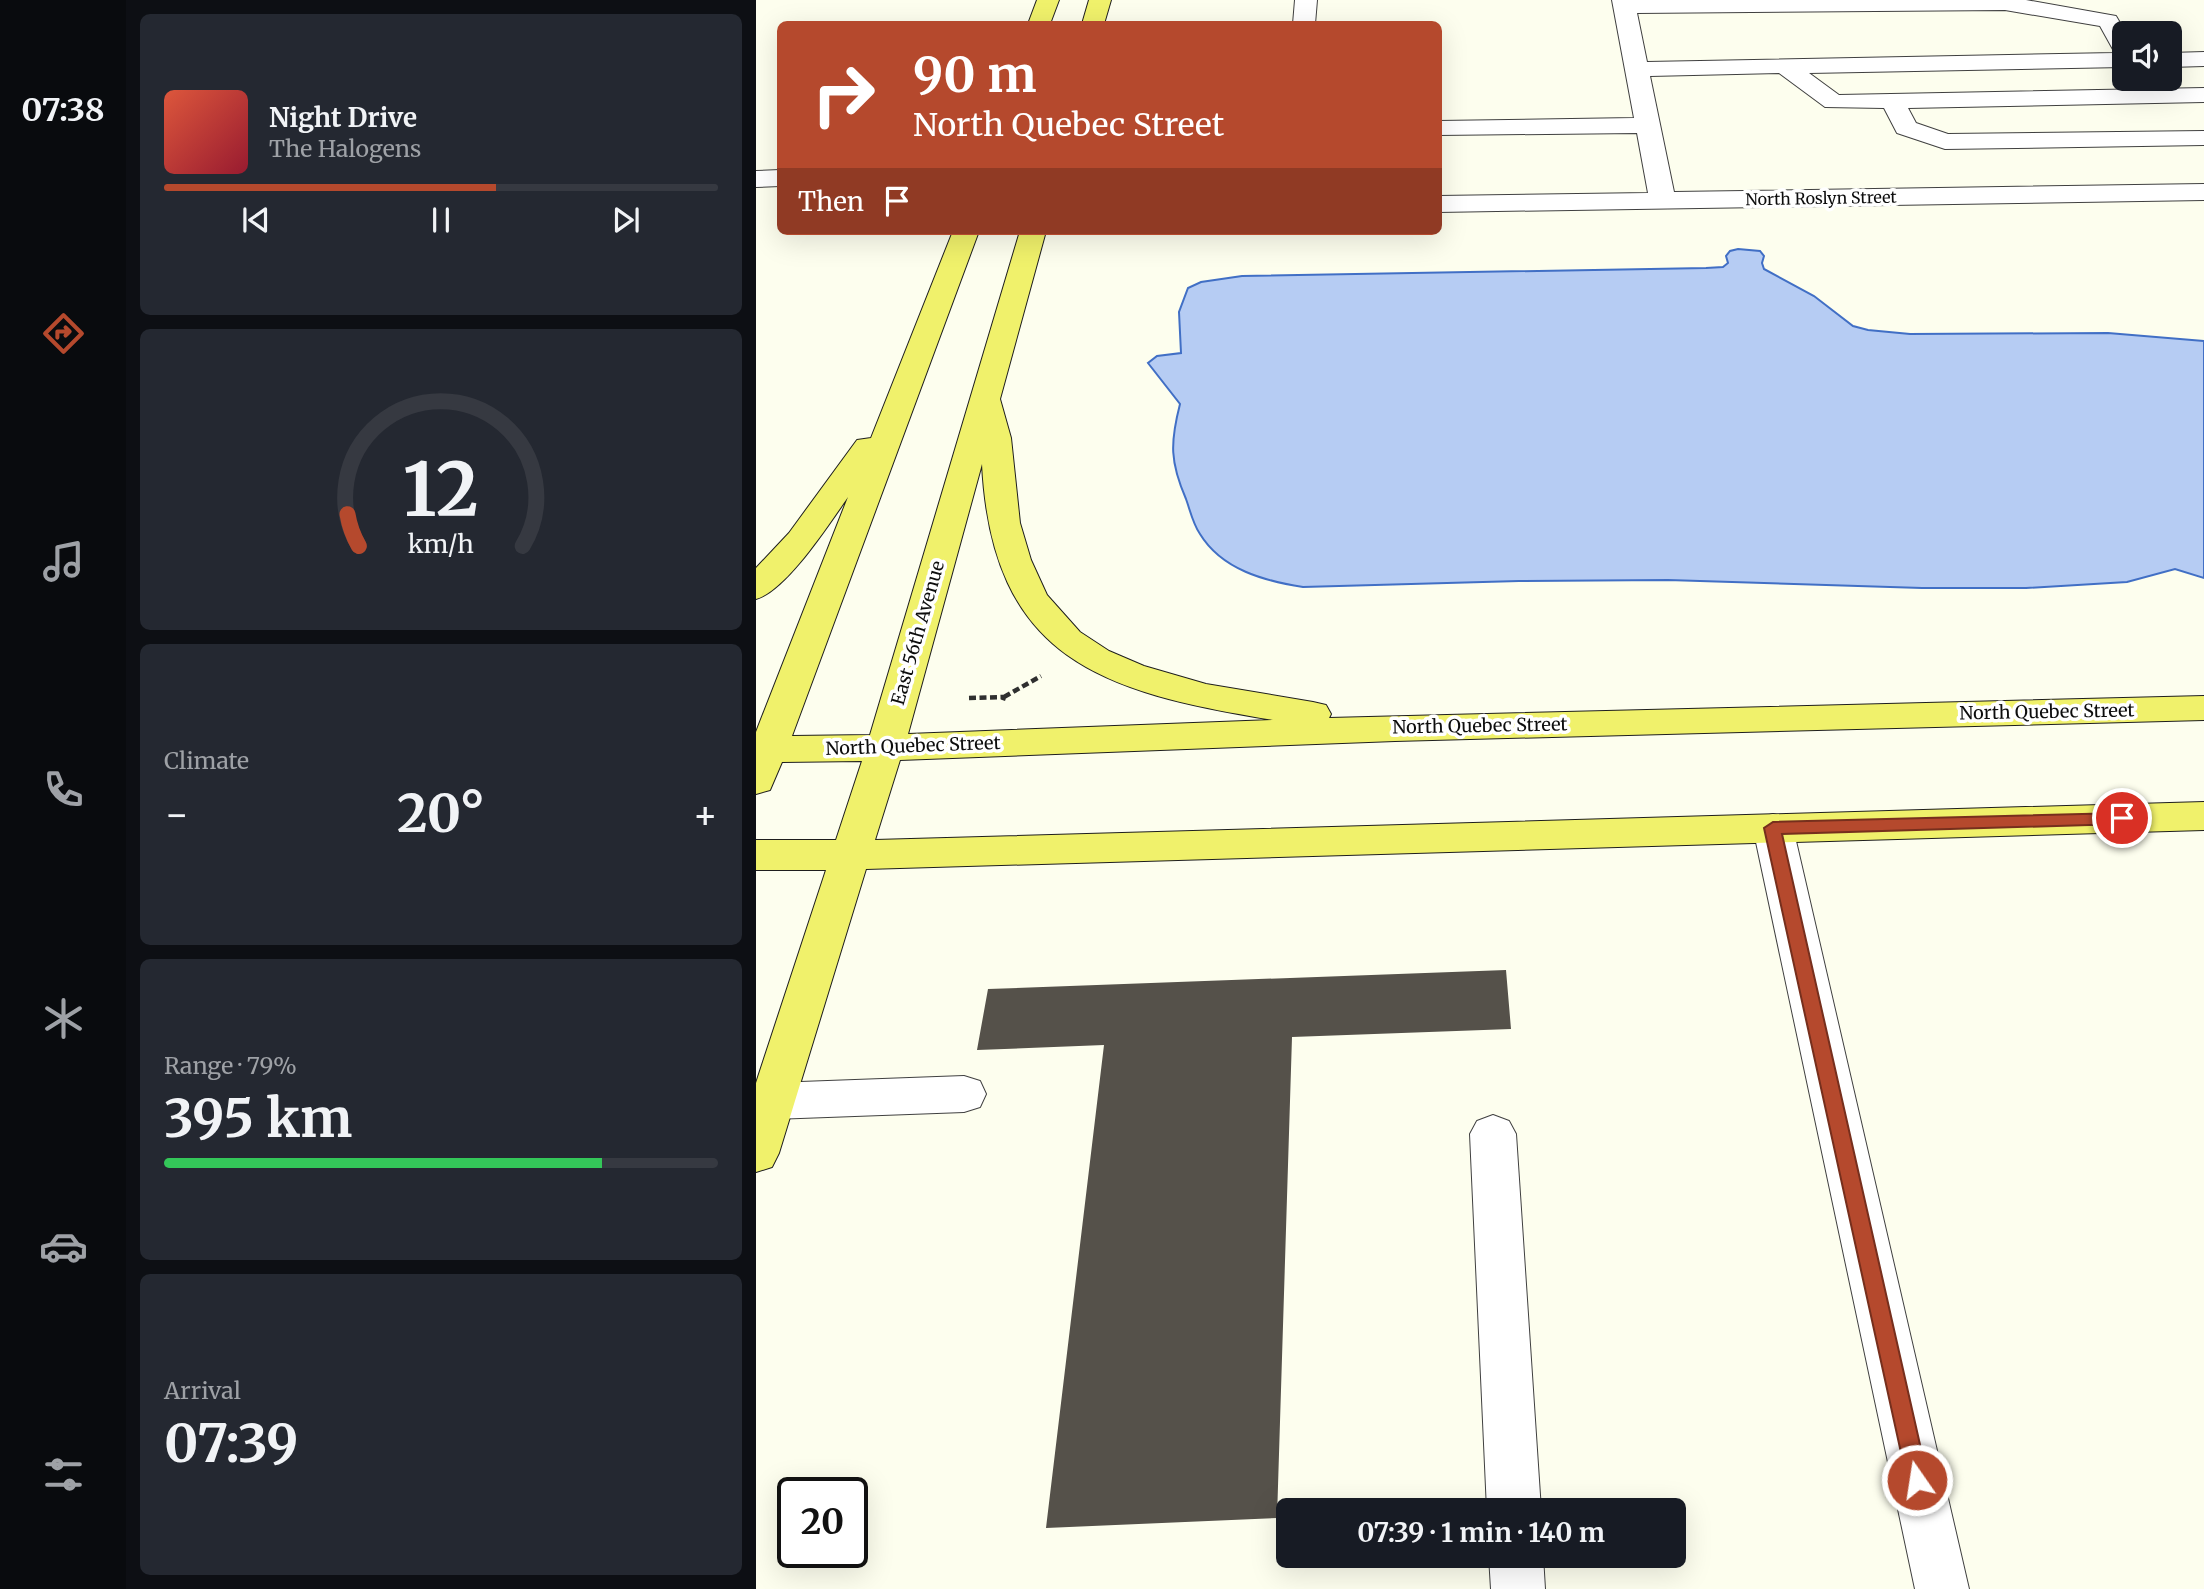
<!DOCTYPE html>
<meta charset="utf-8">
<style>
body{margin:0;font-family:Merriweather,serif;background:#242831;color:#f1f3f6;height:100vh;display:flex;flex-direction:column;font-size:26px;white-space:nowrap}
*{box-sizing:border-box;margin:0}
p{font-size:23px;color:#9ea1a6}
.icon{flex:none;width:38px;height:38px;fill:none;stroke:currentColor;stroke-width:2;stroke-linecap:round;stroke-linejoin:round}
.map{position:relative;flex:1;overflow:hidden}
.drawer{display:flex;flex-direction:column;gap:14px;padding:14px;background:#0d0f14;width:630px}
.drawer>*{flex:none}
.guide{position:absolute;left:21px;top:21px;width:665px;height:214px;border-radius:10px;box-shadow:0 7px 28px #0002;background:#b5492d;color:#fff;overflow:hidden}
.fabs{position:absolute;left:1356px;top:21px;display:grid;gap:14px}
.fabs a{display:grid;place-items:center;width:70px;height:70px;border-radius:10px;background:#171b24;box-shadow:0 7px 28px #0002;font-size:35px}
.speed{position:absolute;left:21px;top:1477px;display:flex;gap:14px;font-size:35px;font-weight:700;text-align:center}
.speed>*{display:grid;place-content:center;width:91px;height:91px;border-radius:50%;background:#171b24;box-shadow:0 7px 28px #0002;line-height:1}
.speed .limit{border:4px solid #111;border-radius:10px;background:#fff;color:#111}
.pin{position:absolute;display:grid;place-items:center;width:60px;height:60px;color:#fff;margin:-30px;border:4px solid #fff;border-radius:50%;box-shadow:0 2px 7px #0007}
.me{position:absolute;width:77px;margin:-38px;rotate:347deg;stroke-linejoin:round;filter:drop-shadow(0 0 5px #0008)}
.turn{display:flex;align-items:center;gap:24px;height:147px;padding:0 21px;font-size:32px}
.turn .icon{width:91px;height:91px;stroke-width:2.5}
.turn b{display:block;font-size:49px;line-height:60px}
.then{display:flex;align-items:center;height:66px;padding:0 21px;background:#0003;gap:14px;font-size:26px}
.big{font-size:52px;font-weight:700;line-height:1.1}
.drawer .card{flex:1;display:flex;flex-direction:column;justify-content:center;gap:10px;min-width:0;padding:0 24px;border-radius:10px;background:#242831}
.drawer .dial{align-items:center;gap:0}
.dial svg{height:182px;overflow:visible;fill:none;stroke:#363941;stroke-width:7;stroke-linecap:round;text-anchor:middle}
.dial text{fill:#f1f3f6;stroke:none}
.song{display:flex;align-items:center;gap:21px}
.cover{width:84px;height:84px;border-radius:10px;background:linear-gradient(135deg,hsl(10 70% 55%),hsl(350 70% 35%))}
.played{height:7px;border-radius:4px;background:linear-gradient(90deg,#b5492d 60%,#363941 60%)}
.keys{display:flex;justify-content:space-around;direction:ltr}
.heat{display:flex;justify-content:space-between;align-items:center;font-size:38px;direction:ltr}
.charge{height:10px;border-radius:5px;background:linear-gradient(90deg,#34c759 79%,#363941 0)}
.trip{position:absolute;left:520px;top:1498px;width:410px;height:70px;border-radius:10px;background:#171b24;box-shadow:0 7px 28px #0002;font-weight:700;line-height:70px;text-align:center}
main{display:flex;flex:1;min-height:0}
.tabs{display:flex;flex-direction:column;width:126px;justify-content:space-around;align-items:center;background:#090b0e;color:#9ea1a6}
.tabs .icon{width:49px;height:49px}
.tabs .current{color:#b5492d}
.tabs b{font-size:32px;color:#f1f3f6}
.map>svg:first-child{display:block}
.water{fill:#b6ccf3;stroke:#416fc5;stroke-width:2}
.building{fill:#55514a}
.lines{fill:none;stroke-linecap:round;stroke-linejoin:round}
.minor-casing{stroke:#404040;stroke-width:2}
.major-casing{stroke:#1e1e1e;stroke-width:2}
.path{stroke:#2f2f2f;stroke-width:4.5;stroke-dasharray:7 3.5;stroke-linecap:butt}
.minor{fill:#fff;fill-rule:evenodd}
.major{fill:#f0f16b;fill-rule:evenodd}
.route{fill:#b5492d;stroke:#762f1d;stroke-width:2}
.labels{text-anchor:middle;stroke-width:7;stroke-linejoin:round;paint-order:stroke}
.far-street-label{font-size:16px;fill:#0d0d0d;stroke:#fff}
.street-label{font-size:18px;fill:#0d0d0d;stroke:#fff}
</style>
<main>
<nav class="tabs">
<b>07:38</b>
<svg class="icon current" aria-label="directions" viewBox="0 0 24 24"><path d="M12 3l9 9-9 9-9-9zM9 14v-3h6M13 9l2 2-2 2"/></svg>
<svg class="icon" aria-label="music" viewBox="0 0 24 24"><path d="M9 18V5l10-2v13"/><circle cx="6" cy="18" r="3"/><circle cx="16" cy="16" r="3"/></svg>
<svg class="icon" aria-label="phone" viewBox="0 0 24 24"><path d="M5 4h4l2 5-3 2q2 4 5 5l2-3 5 2v4C11 20 4 13 5 4z"/></svg>
<svg class="icon" aria-label="climate" viewBox="0 0 24 24"><path d="M12 3v18M4 7l16 10M4 17L20 7"/></svg>
<svg class="icon" aria-label="car" viewBox="0 0 24 24"><path d="M5 17H2v-5l4-1 3-4h7l3 4 3 1v5h-3M9 17h6M6 11h13"/><circle cx="7" cy="17" r="2"/><circle cx="17" cy="17" r="2"/></svg>
<svg class="icon" aria-label="filters" viewBox="0 0 24 24"><path d="M4 7h16M4 17h16"/><circle cx="9" cy="7" r="2"/><circle cx="15" cy="17" r="2"/></svg>
</nav>
<section class="drawer">
<div class="card">
<div class="song"><i class="cover"></i><div><b>Night Drive</b><p>The Halogens</p></div></div>
<div class="played"></div>
<div class="keys"><svg class="icon" aria-label="previous" viewBox="0 0 24 24"><path d="M18 5L8 12l10 7zM5 5v14"/></svg><svg class="icon" aria-label="pause" viewBox="0 0 24 24"><path d="M8 5v14M16 5v14"/></svg><svg class="icon" aria-label="next" viewBox="0 0 24 24"><path d="M6 5l10 7-10 7zM19 5v14"/></svg></div>
</div>
<div class="card dial"><svg viewBox="0 0 100 80">
<path d="M14 69A42 42 0 1 1 86 69"/>
<path d="M14 69A42 42 0 0 1 9 55" stroke="#b5492d"/>
<text x="50" y="56" font-size="32" font-weight="700">12</text>
<text x="50" y="72" font-size="11">km/h</text>
</svg></div>
<div class="card"><p>Climate</p>
<div class="heat"><a>−</a><b class="big">20°</b><a>+</a></div>
</div>
<div class="card"><p>Range · 79%</p><b class="big">395 km</b><div class="charge"></div></div>
<div class="card"><p>Arrival</p><b class="big">07:39</b></div>
</section>
<div class="map">
<svg width="1448" height="1589" viewBox="0 0 1448 1589">
<rect width="100%" height="100%" fill="#fdfeee"/>
<path class="water" d="M982,249L1004,251L1008,256L1006,263L1008,269L1058,296L1097,326L1112,330L1154,334L1352,333L1448,341V578L1419,569L1371,582L1270,588H1166L912,580L763,581L547,587C509,581 466,570 444,534C437,524 434,510 430,499C414,462 414,443 424,404L392,363L401,356L425,353L423,312L432,288L445,282L486,276L950,268L967,267L972,263L970,256L974,251Z"/>
<path class="building" d="M750,970L755,1029L536,1037L521,1518L290,1528L348,1045L221,1050L232,989Z"/>
<g class="lines">
<g class="minor-casing">
<path id="minor" d="M539,0H561L559,24H537Z
M856,0H1270L1360,16L1370,33L1368,67L1053,73L1083,95L1448,88V102L1152,108L1160,123L1192,134L1448,131V145L1189,149L1141,133L1128,108L1069,107L1023,73L894,76L918,192L1448,184V200L682,212V196L892,193L881,133L682,135V121L878,118ZM1249,10L1344,26L1359,53L891,62L881,13Z
M1448,52V66L1414,67V53Z
M24,170V186L0,187V171Z
M1017,814L1031,818L1037,828L1213,1589H1159L997,828L1003,818Z
M208,1076L224,1081L230,1094L224,1107L208,1112L17,1119L0,1112L1,1088L17,1083Z
M737,1115L753,1121L760,1134L785,1510H731L714,1134L721,1121Z
M733,1556H787L789,1589H735Z"/>
</g>
<g class="major-casing">
<path id="major" d="M281,0H303L294,24H272Z
M333,0H355L348,24H326Z
M197,231H223L36,736L114,735L264,231H290L244,399L255,438L264,523L275,560L291,595L324,632L353,651L388,666L450,684L557,702L570,705L575,714L573,718L1448,696V720L639,741L144,760L119,840L1448,802V830L110,869L23,1153L16,1167L0,1172V1083L70,870H0V840H80L106,761L26,762L14,790L0,794V732L92,497C73,524 30,591 0,599V568L33,533L101,440L115,438ZM226,464C236,660 346,692 517,720L152,734Z"/>
</g>
<path class="path" d="M248,697L285,676
M213,698L248,697L246,703"/>
<use href="#minor" class="minor"/>
<use href="#major" class="major"/>
</g>
<path class="route" d="M1366,813L1374,818L1366,824L1026,834L1172,1480L1169,1488L1161,1491L1154,1488L1151,1480L1008,828L1017,822Z"/>
<g class="labels">
<g class="far-street-label">
<text transform="translate(1065 198) rotate(-1)" y="6">North Roslyn Street</text>
</g>
<g class="street-label">
<text transform="translate(162 633) rotate(-74)" y="6">East 56th Avenue</text>
<text transform="translate(1291 712) rotate(-1)" y="6">North Quebec Street</text>
<text transform="translate(724 726) rotate(-1)" y="6">North Quebec Street</text>
<text transform="translate(157 746) rotate(-2)" y="6">North Quebec Street</text>
</g>
</g>
</svg>
<div class="fabs">
<a><svg class="icon" aria-label="sound" viewBox="0 0 24 24"><path d="M4 9h4l5-4v14l-5-4H4zM17 9q2 3 0 6"/></svg></a>
</div>
<div class="speed"><div class="limit">20</div></div>
<div class="pin" style="left:1366px;top:818px;background:#d93025"><svg class="icon" aria-label="arrive" viewBox="0 0 24 24"><path d="M6 21V4h12l-3 4 3 4H6"/></svg></div>
<svg class="me" style="left:1161px;top:1480px" viewBox="-20 -20 40 40"><circle r="17" fill="#b5492d" stroke="#fff" stroke-width="3"/><path d="M0-11L8 9 0 5-8 9z" fill="#fff"/></svg>
<div class="trip">07:39 · 1 min · 140 m</div>
<div class="guide">
<div class="turn"><svg class="icon" aria-label="right" viewBox="0 0 24 24"><path d="M7 20v-9h11M14 6l5 5-5 5"/></svg><div><b>90 m</b>North Quebec Street</div></div>
<div class="then">Then<svg class="icon" aria-label="arrive" viewBox="0 0 24 24"><path d="M6 21V4h12l-3 4 3 4H6"/></svg></div>
</div>
</div>
</main>
